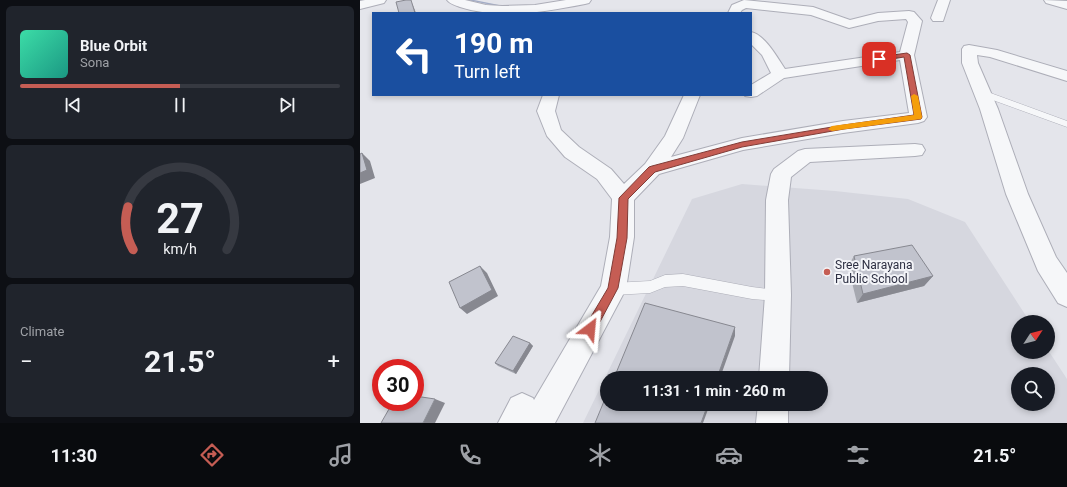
<!DOCTYPE html>
<meta charset="utf-8">
<style>
body{margin:0;font-family:Roboto,sans-serif;background:#20242c;color:#f1f3f6;height:100vh;display:flex;flex-direction:column;font-size:15px;white-space:nowrap}
*{box-sizing:border-box;margin:0}
p{font-size:13px;color:#9ea1a6}
.icon{flex:none;width:22px;height:22px;fill:none;stroke:currentColor;stroke-width:2;stroke-linecap:round;stroke-linejoin:round}
.map{position:relative;flex:1;overflow:hidden}
.panel{display:flex;flex-direction:column;gap:6px;padding:6px;background:#0d0f14;width:360px}
.panel>*{flex:none}
.hud{position:absolute;left:12px;top:12px;width:380px;height:84px;border-radius:0px;box-shadow:0 2px 6px #0003;background:#1a4fa0;color:#fff;overflow:hidden}
.needle{width:26px;rotate:54deg}
.buttons{position:absolute;left:651px;top:315px;display:grid;gap:8px}
.buttons a{display:grid;place-items:center;width:44px;height:44px;border-radius:50%;background:#171b24;box-shadow:0 2px 6px #0003;font-size:20px}
.speed{position:absolute;left:12px;top:359px;display:flex;gap:8px;font-size:20px;font-weight:700;text-align:center}
.speed>*{display:grid;place-content:center;width:52px;height:52px;border-radius:50%;background:#171b24;box-shadow:0 2px 6px #0003;line-height:1}
.speed .limit{border:6px solid #d22;background:#fff;color:#111}
.pin{position:absolute;display:grid;place-items:center;width:34px;height:34px;color:#fff;margin:-17px;border-radius:8px;box-shadow:0 2px 6px #0006}
.me{position:absolute;width:44px;margin:-22px;rotate:29deg;stroke-linejoin:round;filter:drop-shadow(0 0 3px #0008)}
.turn{display:flex;align-items:center;gap:14px;height:84px;padding:0 16px;font-size:18px}
.turn .icon{width:52px;height:52px;stroke-width:2.5}
.turn b{display:block;font-size:28px;line-height:34px}
.big{font-size:30px;font-weight:700;line-height:1.1}
.panel .tile{flex:1;display:flex;flex-direction:column;justify-content:center;gap:6px;min-width:0;padding:0 14px;border-radius:6px;background:#20242c}
.panel .dial{align-items:center;gap:0}
.dial svg{height:104px;overflow:visible;fill:none;stroke:#363941;stroke-width:7;stroke-linecap:round;text-anchor:middle}
.dial text{fill:#f1f3f6;stroke:none}
.song{display:flex;align-items:center;gap:12px}
.cover{width:48px;height:48px;border-radius:6px;background:linear-gradient(135deg,hsl(160 70% 55%),hsl(170 70% 35%))}
.played{height:4px;border-radius:2px;background:linear-gradient(90deg,#c55d54 50%,#363941 50%)}
.keys{display:flex;justify-content:space-around;direction:ltr}
.heat{display:flex;justify-content:space-between;align-items:center;font-size:22px;direction:ltr}
.trip{position:absolute;left:240px;top:371px;width:228px;height:40px;border-radius:20px;background:#171b24;box-shadow:0 2px 6px #0003;font-weight:700;line-height:40px;text-align:center}
.menu{display:flex;height:64px;justify-content:space-around;align-items:center;background:#090b0e;color:#9ea1a6}
.menu .icon{width:28px;height:28px}
.menu .active{color:#c55d54}
.menu b{font-size:18px;color:#f1f3f6}
main{display:flex;flex:1;min-height:0}
.map>svg:first-child{display:block}
.built{fill:#d6d7df;fill-rule:evenodd}
.lines{fill:none;stroke-linecap:round;stroke-linejoin:round}
.stream{fill:#a2acc7;fill-rule:evenodd}
.service-casing{stroke:#adaeb8;stroke-width:1}
.minor-casing{stroke:#adaeb8;stroke-width:2}
.service{fill:#f6f7f9;fill-rule:evenodd}
.minor{fill:#f6f7f9;fill-rule:evenodd}
.wall{fill:#a6a8b0}
.shaded-wall{fill:#878890}
.building{fill:#c1c3cd;stroke:#878890}
.route{fill:#c55d54;stroke:#803c37}
.slow{fill:#f59e0b}
.poi-dot{fill:#c55d54;stroke:#f3f4f8;stroke-width:1.5}
.labels{text-anchor:middle;stroke-width:4;stroke-linejoin:round;paint-order:stroke}
.poi-label{font-size:12px;fill:#2d2f42;stroke:#f3f4f8;text-anchor:start}
</style>
<main>
<section class="panel">
<div class="tile">
<div class="song"><i class="cover"></i><div><b>Blue Orbit</b><p>Sona</p></div></div>
<div class="played"></div>
<div class="keys"><svg class="icon" aria-label="previous" viewBox="0 0 24 24"><path d="M18 5L8 12l10 7zM5 5v14"/></svg><svg class="icon" aria-label="pause" viewBox="0 0 24 24"><path d="M8 5v14M16 5v14"/></svg><svg class="icon" aria-label="next" viewBox="0 0 24 24"><path d="M6 5l10 7-10 7zM19 5v14"/></svg></div>
</div>
<div class="tile dial"><svg viewBox="0 0 100 80">
<path d="M14 69A42 42 0 1 1 86 69"/>
<path d="M14 69A42 42 0 0 1 10 36" stroke="#c55d54"/>
<text x="50" y="56" font-size="32" font-weight="700">27</text>
<text x="50" y="72" font-size="11">km/h</text>
</svg></div>
<div class="tile"><p>Climate</p>
<div class="heat"><a>−</a><b class="big">21.5°</b><a>+</a></div>
</div>
</section>
<div class="map">
<svg width="707" height="423" viewBox="0 0 707 423">
<rect width="100%" height="100%" fill="#e4e5eb"/>
<path class="built" d="M382,184L475,191L548,199L605,222L670,322H658V352H688V350L707,379V423H223L332,199ZM658,374H688V404H658ZM247,378H461V404H247Z"/>
<g class="lines">
<path class="stream" d="M107,0H114L149,7L147,8Z
M701,0H707V2L702,1Z"/>
<g class="service-casing">
<path id="service" d="M619,91H625L707,121V127L619,95L618,93Z
M323,274L392,287L423,291L424,295L423,299L418,301L392,299L323,286L305,287L290,293L253,295L248,293L247,289L248,285L253,283L290,281L305,275Z"/>
</g>
<g class="minor-casing">
<path id="minor" d="M5,0H26L24,3L0,9V1Z
M87,0H105L126,5L142,6L175,5L206,0H231L229,3L225,4C184,12 141,20 100,7C95,5 90,4 87,0Z
M384,0L453,7L490,20L518,13L549,11L554,12L562,21L554,55L567,117L564,121L558,123L483,133L383,150L299,174L274,200V237L266,289L195,423H138L151,398L162,393L173,398L174,400L241,286L250,237L252,199L237,179L205,157L187,136L177,111L183,95H199L195,111L201,130L219,147L251,169L264,184L285,164L305,136L324,95H340L323,138L311,157L382,138L483,121L549,113L540,60L424,78L397,96L391,97L385,96L391,95V85L411,73L402,55L391,44V32C405,35 417,57 425,69L540,52L548,22L546,19L518,21L489,28L451,15L386,8L382,10L380,13H368L372,5Z
M578,0H590L583,21H573L571,18Z
M684,0L707,1V9L686,3Z
M609,45L637,50L707,71V81L630,57L617,55L618,63L638,109L668,194L696,257L707,273V307L698,303L678,271L646,194L620,109L602,63V49L604,46Z
M555,144L562,145L565,150L562,155L555,156L450,162L431,177L428,200L431,295L429,378H399L405,295L406,200L411,174L414,169L438,151L445,149Z
M398,404H428V423H396Z"/>
</g>
<use href="#service" class="service"/>
<use href="#minor" class="minor"/>
</g>
<path class="wall" d="M494,256L573,276L564,286L497,303L488,266Z
M170,343L173,346L156,374L138,366L135,363Z"/>
<path class="shaded-wall" d="M51,0L52,3L56,13H55Z
M2,153L10,161L15,178L0,184V173Z
M120,266L127,273L138,296L107,314L100,308Z
M573,276L564,286L497,303L503,294Z
M375,327V336L360,378H357Z
M170,343L173,346L156,374L153,371Z
M75,399L85,403L75,423H63Z
M348,404H350L343,423H341Z"/>
<path class="building" d="M46,0H51L55,13H39L36,2Z
M2,153L7,170L0,173V154Z
M552,245L573,276L503,294L494,256Z
M120,266L132,290L100,308L89,282Z
M285,303L375,327L357,378H254Z
M153,336L170,343L153,371L135,363Z
M247,394V404H348L341,423H235Z
M55,396L75,399L63,423H21L33,402H55Z"/>
<path class="route" d="M547,53L550,55L562,117L561,119L484,129L382,147L295,172L268,199L267,238L258,288L234,333L230,334L226,333L225,329L226,325L248,288L257,238L259,198L289,167L292,166L382,142L484,125L554,115L544,57L519,61L516,59L519,57Z"/>
<path class="slow" d="M554,94L558,96L562,117L561,119L472,131L468,129L472,126L554,115L551,96Z"/>
<circle class="poi-dot" cx="467" cy="272" r="4"/>
<g class="labels">
<g class="poi-label">
<text x="475" y="269">Sree Narayana<tspan x="475" dy="14">Public School</tspan></text>
</g>
</g>
</svg>
<div class="buttons">
<a><svg class="needle" viewBox="-14 -14 28 28"><path d="M0-13l5 13h-10z" fill="#e53935"/><path d="M0 13l5-13h-10z" fill="#9ea1a6"/></svg></a>
<a><svg class="icon" aria-label="search" viewBox="0 0 24 24"><circle cx="10" cy="10" r="6"/><path d="M15 15l6 6"/></svg></a>
</div>
<div class="speed"><div class="limit">30</div></div>
<div class="pin" style="left:519px;top:59px;background:#d93025"><svg class="icon" aria-label="arrive" viewBox="0 0 24 24"><path d="M6 21V4h12l-3 4 3 4H6"/></svg></div>
<svg class="me" style="left:230px;top:329px" viewBox="-20 -20 40 40"><path d="M0-17L14 15 0 8-14 15z" fill="#c55d54" stroke="#fff" stroke-width="4"/></svg>
<div class="trip">11:31 · 1 min · 260 m</div>
<div class="hud">
<div class="turn"><svg class="icon" aria-label="left" viewBox="0 0 24 24"><path d="M17 20v-9H6M10 6l-5 5 5 5"/></svg><div><b>190 m</b>Turn left</div></div>
</div>
</div>
</main>
<nav class="menu">
<b>11:30</b>
<svg class="icon active" aria-label="directions" viewBox="0 0 24 24"><path d="M12 3l9 9-9 9-9-9zM9 14v-3h6M13 9l2 2-2 2"/></svg>
<svg class="icon" aria-label="music" viewBox="0 0 24 24"><path d="M9 18V5l10-2v13"/><circle cx="6" cy="18" r="3"/><circle cx="16" cy="16" r="3"/></svg>
<svg class="icon" aria-label="phone" viewBox="0 0 24 24"><path d="M5 4h4l2 5-3 2q2 4 5 5l2-3 5 2v4C11 20 4 13 5 4z"/></svg>
<svg class="icon" aria-label="climate" viewBox="0 0 24 24"><path d="M12 3v18M4 7l16 10M4 17L20 7"/></svg>
<svg class="icon" aria-label="car" viewBox="0 0 24 24"><path d="M5 17H2v-5l4-1 3-4h7l3 4 3 1v5h-3M9 17h6M6 11h13"/><circle cx="7" cy="17" r="2"/><circle cx="17" cy="17" r="2"/></svg>
<svg class="icon" aria-label="filters" viewBox="0 0 24 24"><path d="M4 7h16M4 17h16"/><circle cx="9" cy="7" r="2"/><circle cx="15" cy="17" r="2"/></svg>
<b>21.5°</b>
</nav>
